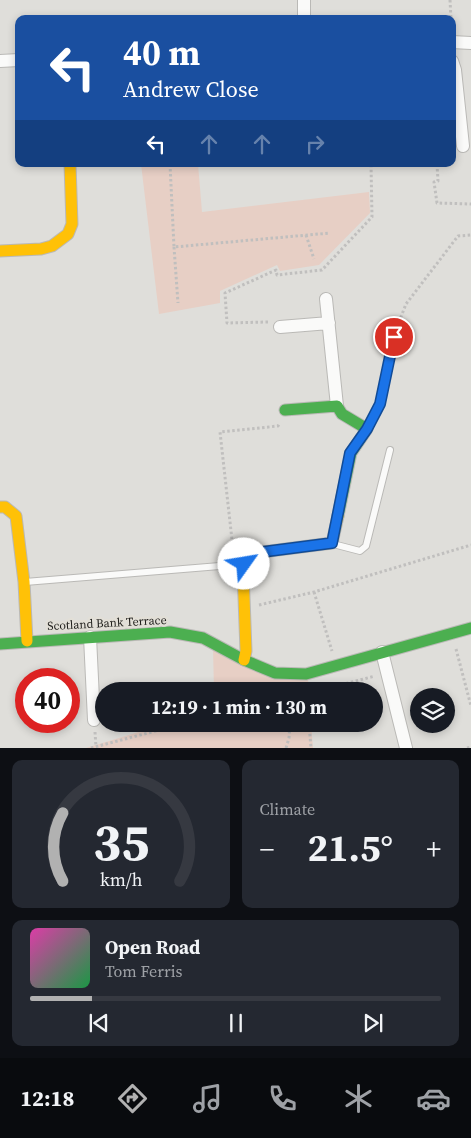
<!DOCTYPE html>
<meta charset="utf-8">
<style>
body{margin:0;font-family:"Source Serif 4",serif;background:#242831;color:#f1f3f6;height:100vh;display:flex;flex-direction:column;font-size:19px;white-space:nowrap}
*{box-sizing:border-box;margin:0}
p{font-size:16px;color:#9ea1a6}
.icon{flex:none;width:28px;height:28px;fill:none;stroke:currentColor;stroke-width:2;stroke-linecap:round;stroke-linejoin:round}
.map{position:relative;height:748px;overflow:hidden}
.sheet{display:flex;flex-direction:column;gap:12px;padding:12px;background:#0d0f14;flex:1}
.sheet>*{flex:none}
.hud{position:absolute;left:15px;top:15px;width:441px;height:152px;border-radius:10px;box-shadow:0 2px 8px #0003;background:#1a4fa0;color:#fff;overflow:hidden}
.fabs{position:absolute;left:410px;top:688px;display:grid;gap:10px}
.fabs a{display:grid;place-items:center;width:45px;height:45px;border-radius:50%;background:#171b24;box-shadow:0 2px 8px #0003;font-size:25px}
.speed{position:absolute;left:15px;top:668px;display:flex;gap:10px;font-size:25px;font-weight:700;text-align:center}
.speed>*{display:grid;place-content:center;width:65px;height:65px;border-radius:50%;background:#171b24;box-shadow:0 2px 8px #0003;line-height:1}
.speed .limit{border:8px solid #d22;background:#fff;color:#111}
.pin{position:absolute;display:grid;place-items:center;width:42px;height:42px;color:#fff;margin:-21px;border:2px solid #fff;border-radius:50%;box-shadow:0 1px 5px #0007}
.me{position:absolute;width:55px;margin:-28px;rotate:58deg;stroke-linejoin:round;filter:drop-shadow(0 0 4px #0008)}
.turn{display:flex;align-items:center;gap:18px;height:105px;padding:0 25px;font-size:22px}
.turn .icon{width:65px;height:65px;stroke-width:2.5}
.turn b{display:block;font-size:35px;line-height:42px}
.lanes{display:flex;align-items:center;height:48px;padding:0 25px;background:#0003;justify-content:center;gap:25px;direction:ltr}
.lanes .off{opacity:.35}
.big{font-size:38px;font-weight:700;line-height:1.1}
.sheet .card{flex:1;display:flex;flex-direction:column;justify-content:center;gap:8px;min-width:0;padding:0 18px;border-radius:10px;background:#242831}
.sheet .dial{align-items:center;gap:0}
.dial svg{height:130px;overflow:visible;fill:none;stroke:#363941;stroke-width:7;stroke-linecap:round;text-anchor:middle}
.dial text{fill:#f1f3f6;stroke:none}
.song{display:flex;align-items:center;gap:15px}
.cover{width:60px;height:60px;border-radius:8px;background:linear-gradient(135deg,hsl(320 70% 55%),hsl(140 70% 35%))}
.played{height:5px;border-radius:2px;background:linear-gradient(90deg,#b1b1b1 15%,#363941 15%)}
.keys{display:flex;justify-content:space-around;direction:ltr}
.heat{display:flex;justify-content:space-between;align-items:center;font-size:28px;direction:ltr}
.sheet .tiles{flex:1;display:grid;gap:12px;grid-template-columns:1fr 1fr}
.card:last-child{grid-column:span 2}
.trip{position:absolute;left:95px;top:682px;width:288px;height:50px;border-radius:25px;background:#171b24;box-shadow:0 2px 8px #0003;font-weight:700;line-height:50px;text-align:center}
.tabs{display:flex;height:80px;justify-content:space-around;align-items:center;background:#090b0e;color:#9ea1a6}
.tabs .icon{width:35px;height:35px}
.tabs .on{color:#b1b1b1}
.tabs b{font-size:22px;color:#f1f3f6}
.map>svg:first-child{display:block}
.green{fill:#e7cfc5}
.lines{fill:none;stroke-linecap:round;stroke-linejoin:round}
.lane-casing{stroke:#bab9b6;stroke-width:8}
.street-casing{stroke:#bab9b6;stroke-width:14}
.fast-casing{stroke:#bab9b6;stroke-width:13}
.slow-casing{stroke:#bab9b6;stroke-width:13}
.path{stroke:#c0bfbe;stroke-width:3;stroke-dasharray:2.5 2.5;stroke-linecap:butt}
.lane{stroke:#fafaf9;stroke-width:6}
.street{stroke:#fafaf9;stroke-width:12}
.fast{stroke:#4caf50;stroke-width:11}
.slow{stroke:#ffc107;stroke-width:11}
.route-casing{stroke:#114b97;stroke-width:12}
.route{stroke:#1a73e8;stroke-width:9}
.labels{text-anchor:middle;stroke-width:5;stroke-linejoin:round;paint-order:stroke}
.street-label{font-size:12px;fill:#1e1d1a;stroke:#e2dfd7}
</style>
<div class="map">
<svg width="471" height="748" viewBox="0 0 471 748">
<rect width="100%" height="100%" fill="#dfdeda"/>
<path class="green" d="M141,164H198L202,212L369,192L370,213L319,265L280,271L277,265L220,291V303L159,314Z
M213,648L308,679L309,691H214Z
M165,724H311L313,748H86Z"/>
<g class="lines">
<g class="lane-casing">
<path id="lane" d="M367,427L379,404L394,337
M333,544L360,551L366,546L390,450
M25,582L244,564"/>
</g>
<g class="street-casing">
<path id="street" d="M304,0V19
M452,42L471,43
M0,61L19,60
M452,61L455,70L463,146
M326,299L337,406
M280,327L329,323
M90,637L94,720
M382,652L406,748"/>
</g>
<g class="fast-casing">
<path id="fast" d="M285,410L337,406L342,414L367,429L351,453L338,516
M0,644L170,632L203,638L244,660L275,673L306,674L471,628"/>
</g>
<g class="slow-casing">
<path id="slow" d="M0,251L41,249L52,246L68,234L72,224L70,164
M0,507H5L16,516L24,582L27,641
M244,660L246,651L243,571L246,558L254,553L332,543L338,516"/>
</g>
<path class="path" d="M450,0L451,19
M170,164L174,247L330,233
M437,164L438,181L434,182L437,203L471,204V206
M306,235L314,259
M174,247L178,303
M268,322L227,323L225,293L276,270L277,275L322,270L372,217L371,164
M397,327L406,304L458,236L471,235
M233,549L220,432L278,426L279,424
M314,592L332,651
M259,605L314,592L471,545
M456,649L471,706
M317,691L375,676
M309,724L311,748
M95,732L96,747
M91,748L182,724
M286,748L289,738L290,724
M467,748L471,747"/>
<use href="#lane" class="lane"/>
<use href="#street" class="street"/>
<use href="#fast" class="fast"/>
<use href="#slow" class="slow"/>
</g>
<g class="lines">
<g class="route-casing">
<path id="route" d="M244,564L246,558L254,553L332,543L350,453L367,429L380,404L394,337"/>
</g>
<use href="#route" class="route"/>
</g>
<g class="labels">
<g class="street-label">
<text transform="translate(107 623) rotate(-3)" y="4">Scotland Bank Terrace</text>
</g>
</g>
</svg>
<div class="fabs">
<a><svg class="icon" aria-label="layers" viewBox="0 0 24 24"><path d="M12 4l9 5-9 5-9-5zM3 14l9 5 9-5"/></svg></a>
</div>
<div class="speed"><div class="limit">40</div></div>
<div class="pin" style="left:394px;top:337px;background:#d93025"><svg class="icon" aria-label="arrive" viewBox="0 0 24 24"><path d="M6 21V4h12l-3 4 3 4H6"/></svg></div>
<svg class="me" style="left:244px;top:564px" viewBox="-20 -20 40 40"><circle r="19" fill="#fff"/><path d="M0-13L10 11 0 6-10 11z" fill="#1a73e8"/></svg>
<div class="trip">12:19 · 1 min · 130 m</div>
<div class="hud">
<div class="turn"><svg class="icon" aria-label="left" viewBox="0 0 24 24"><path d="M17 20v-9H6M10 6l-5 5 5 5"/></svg><div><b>40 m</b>Andrew Close</div></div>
<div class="lanes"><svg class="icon" aria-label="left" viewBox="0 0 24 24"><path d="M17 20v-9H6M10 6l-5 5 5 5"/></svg><svg class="icon off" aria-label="ahead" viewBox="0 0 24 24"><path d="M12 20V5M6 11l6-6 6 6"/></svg><svg class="icon off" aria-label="ahead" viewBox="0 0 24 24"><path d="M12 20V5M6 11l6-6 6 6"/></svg><svg class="icon off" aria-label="right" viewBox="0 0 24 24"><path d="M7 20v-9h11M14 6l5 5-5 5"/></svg></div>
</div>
</div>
<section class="sheet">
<div class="tiles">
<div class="card dial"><svg viewBox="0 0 100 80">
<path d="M14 69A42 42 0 1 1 86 69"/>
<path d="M14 69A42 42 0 0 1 14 27" stroke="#b1b1b1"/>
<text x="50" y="56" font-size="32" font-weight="700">35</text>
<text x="50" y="72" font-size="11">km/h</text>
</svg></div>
<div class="card"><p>Climate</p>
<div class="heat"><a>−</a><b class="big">21.5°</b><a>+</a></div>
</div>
<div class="card">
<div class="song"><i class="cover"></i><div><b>Open Road</b><p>Tom Ferris</p></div></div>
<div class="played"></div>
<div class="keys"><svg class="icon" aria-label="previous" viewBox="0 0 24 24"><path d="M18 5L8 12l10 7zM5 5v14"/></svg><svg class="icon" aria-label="pause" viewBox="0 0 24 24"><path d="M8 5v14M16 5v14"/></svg><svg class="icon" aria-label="next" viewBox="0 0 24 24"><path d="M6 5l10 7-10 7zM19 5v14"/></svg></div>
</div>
</div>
</section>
<nav class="tabs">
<b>12:18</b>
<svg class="icon on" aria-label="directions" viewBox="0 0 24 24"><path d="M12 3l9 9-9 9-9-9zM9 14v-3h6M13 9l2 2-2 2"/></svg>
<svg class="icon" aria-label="music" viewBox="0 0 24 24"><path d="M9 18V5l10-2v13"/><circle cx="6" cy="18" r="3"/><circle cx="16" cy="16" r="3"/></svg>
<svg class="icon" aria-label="phone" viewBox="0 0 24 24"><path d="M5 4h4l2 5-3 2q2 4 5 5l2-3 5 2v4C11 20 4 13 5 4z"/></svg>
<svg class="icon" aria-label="climate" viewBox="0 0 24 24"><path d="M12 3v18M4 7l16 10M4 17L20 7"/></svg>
<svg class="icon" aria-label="car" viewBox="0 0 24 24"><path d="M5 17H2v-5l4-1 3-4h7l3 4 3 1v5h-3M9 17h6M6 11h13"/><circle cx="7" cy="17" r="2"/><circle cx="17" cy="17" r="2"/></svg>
</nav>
